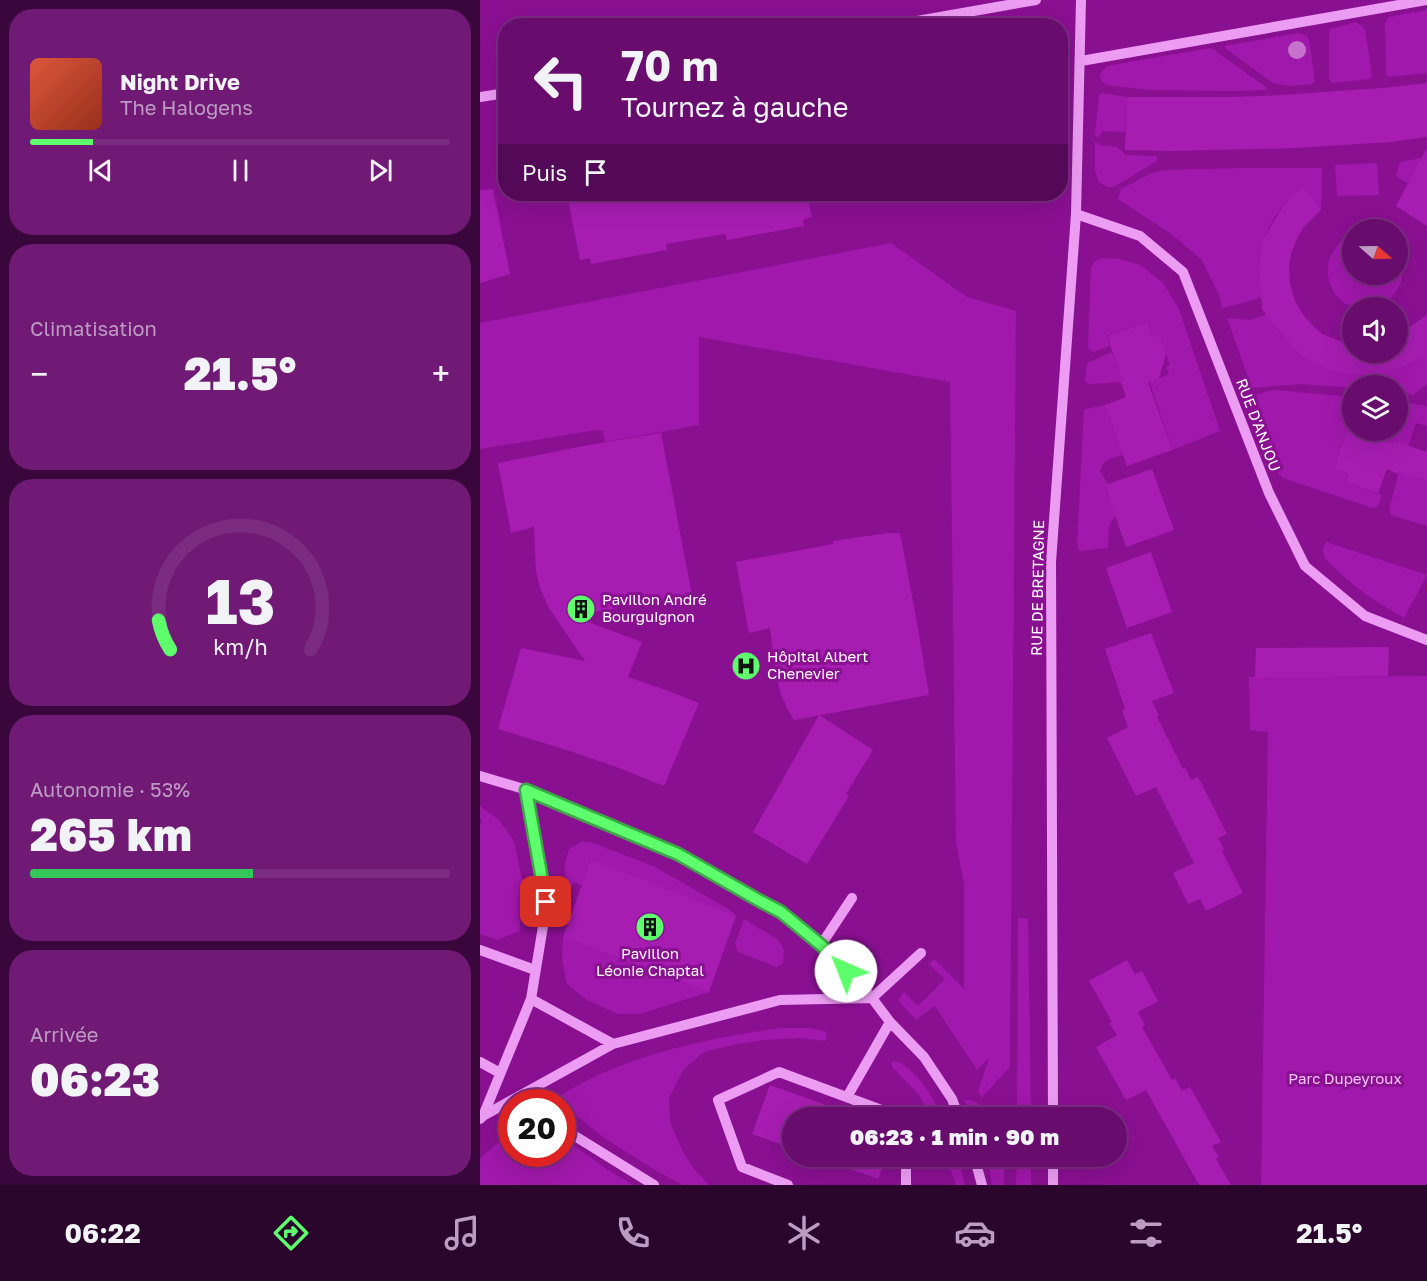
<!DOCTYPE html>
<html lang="fr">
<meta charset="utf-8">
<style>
body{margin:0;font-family:"Golos Text",sans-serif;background:#701a76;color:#f1f3f6;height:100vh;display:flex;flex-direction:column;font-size:22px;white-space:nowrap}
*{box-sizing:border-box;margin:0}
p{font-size:20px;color:#bd9bc2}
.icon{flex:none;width:33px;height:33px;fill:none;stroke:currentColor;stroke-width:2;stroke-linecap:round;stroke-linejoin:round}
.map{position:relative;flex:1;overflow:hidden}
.panel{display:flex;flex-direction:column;gap:9px;padding:9px;background:#39073c;width:480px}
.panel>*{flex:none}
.banner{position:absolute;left:18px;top:18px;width:570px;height:183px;border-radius:24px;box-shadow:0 6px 24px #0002,0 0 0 2px #7b2c81;background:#680c6e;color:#f1f3f6;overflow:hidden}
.needle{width:39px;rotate:110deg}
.buttons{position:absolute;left:862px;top:219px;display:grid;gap:12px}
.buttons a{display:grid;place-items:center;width:66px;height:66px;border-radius:50%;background:#680c6e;box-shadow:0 6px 24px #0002,0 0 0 2px #7b2c81;font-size:30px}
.speed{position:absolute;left:18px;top:1089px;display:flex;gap:12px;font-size:30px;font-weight:700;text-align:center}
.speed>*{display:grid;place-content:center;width:78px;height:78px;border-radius:50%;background:#680c6e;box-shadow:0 6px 24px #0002,0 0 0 2px #7b2c81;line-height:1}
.speed .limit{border:9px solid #d22;background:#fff;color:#111}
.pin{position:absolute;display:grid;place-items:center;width:51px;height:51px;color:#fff;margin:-26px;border-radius:12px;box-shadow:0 3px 9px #0006}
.me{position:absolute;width:66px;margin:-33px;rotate:316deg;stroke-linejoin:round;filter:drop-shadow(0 0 4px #0008)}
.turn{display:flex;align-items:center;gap:21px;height:126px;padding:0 24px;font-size:27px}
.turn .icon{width:78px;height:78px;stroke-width:2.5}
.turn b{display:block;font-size:42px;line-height:51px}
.then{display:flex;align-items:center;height:57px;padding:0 24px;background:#0003;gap:12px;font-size:22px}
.big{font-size:45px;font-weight:800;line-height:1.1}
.panel .card{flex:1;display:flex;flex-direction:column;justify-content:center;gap:9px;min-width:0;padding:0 21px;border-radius:24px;background:#701a76}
.panel .dial{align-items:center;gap:0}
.dial svg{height:156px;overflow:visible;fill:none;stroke:#7b2c81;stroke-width:7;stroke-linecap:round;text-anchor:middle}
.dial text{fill:#f1f3f6;stroke:none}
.song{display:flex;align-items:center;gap:18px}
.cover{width:72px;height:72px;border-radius:9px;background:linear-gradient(135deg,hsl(10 70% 55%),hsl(10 70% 35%))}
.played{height:6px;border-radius:3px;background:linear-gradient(90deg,#5eff6c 15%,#7b2c81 15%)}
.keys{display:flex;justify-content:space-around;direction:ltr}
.heat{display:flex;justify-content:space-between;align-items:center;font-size:33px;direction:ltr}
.charge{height:9px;border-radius:4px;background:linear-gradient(90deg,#34c759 53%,#7b2c81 0)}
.trip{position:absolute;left:302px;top:1107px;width:345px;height:60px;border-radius:30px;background:#680c6e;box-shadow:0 6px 24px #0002,0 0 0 2px #7b2c81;font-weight:800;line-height:60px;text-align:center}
.dock{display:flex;height:96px;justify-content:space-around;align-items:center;background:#2a052c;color:#bd9bc2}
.dock .icon{width:42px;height:42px}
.dock .current{color:#5eff6c}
.dock b{font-size:27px;color:#f1f3f6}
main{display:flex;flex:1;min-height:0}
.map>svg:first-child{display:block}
.green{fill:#a118ac}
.building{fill:#a71db2}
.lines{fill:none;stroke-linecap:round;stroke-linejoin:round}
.minor{stroke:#ec9cf3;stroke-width:10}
.tree{fill:#c772cd}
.route-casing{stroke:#3da646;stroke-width:15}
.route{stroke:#5eff6c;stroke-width:10}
.labels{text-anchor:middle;stroke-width:6;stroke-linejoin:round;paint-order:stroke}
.street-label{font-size:15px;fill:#fff;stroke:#8a1092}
.poi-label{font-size:15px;fill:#fff;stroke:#8a1092;text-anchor:start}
.park-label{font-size:15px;fill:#f9c3fe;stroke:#8a1092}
</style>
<main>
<section class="panel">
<div class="card">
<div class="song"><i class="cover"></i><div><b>Night Drive</b><p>The Halogens</p></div></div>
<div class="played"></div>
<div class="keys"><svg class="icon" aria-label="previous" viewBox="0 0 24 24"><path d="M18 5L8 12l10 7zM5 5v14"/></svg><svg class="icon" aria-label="pause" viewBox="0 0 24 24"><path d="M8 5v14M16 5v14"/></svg><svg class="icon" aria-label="next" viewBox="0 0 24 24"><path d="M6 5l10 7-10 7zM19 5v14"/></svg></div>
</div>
<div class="card"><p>Climatisation</p>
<div class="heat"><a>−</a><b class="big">21.5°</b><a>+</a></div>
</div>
<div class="card dial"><svg viewBox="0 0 100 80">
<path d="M14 69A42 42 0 1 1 86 69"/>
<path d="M14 69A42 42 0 0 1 8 54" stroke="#5eff6c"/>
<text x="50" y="56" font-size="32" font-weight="700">13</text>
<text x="50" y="72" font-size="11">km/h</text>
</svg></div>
<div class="card"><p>Autonomie · 53%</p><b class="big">265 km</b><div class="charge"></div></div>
<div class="card"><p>Arrivée</p><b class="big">06:23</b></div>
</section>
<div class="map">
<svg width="947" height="1185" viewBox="0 0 947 1185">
<rect width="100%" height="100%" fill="#8a1092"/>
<path class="green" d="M947,10V73L909,77L906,75L905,23L909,17Z
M876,22L885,29L892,76L889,79L853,83L849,80V34L850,29Z
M819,33L827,36L829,40L835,81L832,84L809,86L793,83L746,49L745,46Z
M730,48L734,50L786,87L787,90L754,91L669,90L626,85L621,81L620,74L627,66Z
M623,93L647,97L645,132L623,131L618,137L615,136L619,95Z
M615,141L621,146C631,145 640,146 645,155L677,156V161L634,187H627L619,182L615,170Z
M947,157L928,183L916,176L920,162Z
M897,163L899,195L857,196L855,165Z
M759,168H842L841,210L824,187C799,204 779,237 779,268C779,278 781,288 783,297L763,303L742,308L739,294L721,259L690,233L638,199L641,189L674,172L688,170Z
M873,234V274H918V251C940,299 877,329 854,292C849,283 847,275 848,265C850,250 860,241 873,234Z
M411,243L487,297L536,311L530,1067L502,1097L498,1092L509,1058L497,1070L455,1006L436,1020L418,1000L424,992L438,1006L465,979L449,964L454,959L484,989V885L476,842L470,382L219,337V425L125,442L123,431L116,430L0,449V323Z
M622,258L639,259L660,265L683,283L699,309L740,431L692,450L667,374L679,378L689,374L686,367L690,365L679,335L672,337L667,322L627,336L630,346L613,352L608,348L611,267L615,261Z
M788,314C812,354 839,372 885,375L886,385L873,386V388L821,384L772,388L747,318L770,320Z
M632,352L643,380L641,382L608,384L605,381L607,365L609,362Z
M947,353V384L933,395L918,392V386L900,385L895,374L927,365Z
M794,390L873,397V430L868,429L854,468L869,474L866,482L902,495L898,506L893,508L803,478L798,473L775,401L777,394Z
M918,401L947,406V426L936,423L928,446L913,444L874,431L918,430Z
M625,405L643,455C631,459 625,458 620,471L628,484L625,486L636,517C626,523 629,537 628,548L601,551L598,549L597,544L604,411L606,409Z
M919,472L947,481V526L911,515L909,510Z
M846,542L947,575L924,618C900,604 877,590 857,570C853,566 847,561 844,556C842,551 844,546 846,542Z
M947,676V1185H781L788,732L770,730L769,677Z
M0,806L19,820L34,841L44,889L39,931L18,940L0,934V825L2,820L0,819Z
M101,842H111L173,866L249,909L256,916L111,861L102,885L94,882L91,890L86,888L85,864L89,849Z
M538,918L548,919L551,1117H537Z
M264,919L298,940L304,950L303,963L297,967L258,952L255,943Z
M83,937L229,992L160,1014H138L107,1000L87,984L82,960Z
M301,1028H331L347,1032L346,1041L320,1038L283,1040L252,1045L224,1052L204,1069L189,1098L190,1122L201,1148L213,1168L229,1185H202L170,1167L123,1137L97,1116L81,1101V1095C146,1055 226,1038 301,1028Z
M416,1061C436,1070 450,1092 459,1111L451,1117L439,1095L413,1068L411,1062Z
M484,1100C491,1099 496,1101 501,1106V1117H492Z
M31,1132L32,1154H82L83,1138L128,1170L153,1185H0V1159L27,1134Z
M466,1157H478L485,1185H476Z
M507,1157H524V1185H512Z
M537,1157H551V1185H536Z"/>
<path class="building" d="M947,83V137L911,142L816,148L694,151L645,150L647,97H753L801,95L902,88Z
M947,148V226L916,206Z
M824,187L841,210L822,229L815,243L811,254L809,267L810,284L815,301L822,313L832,325L842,334L865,343L873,344V352H918V335L947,315V354L927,365L895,376L867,374L851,370L834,363L820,354L809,343L782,309L779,269L780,257L783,241L790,228L800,211L811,197Z
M13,189L30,274L0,283V190Z
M87,194H327L332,217L323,220L324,226L247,240L245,234L186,244L187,250L111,264L110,258L100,260Z
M667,322L672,337L679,334L686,354L679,378L668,382L692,450L647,466L625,405L646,397L641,382L643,380L631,348L628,336Z
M868,429L913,444L914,441L947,452V481L919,472L918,474L907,469L898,493L866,482L869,474L854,468Z
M181,433L212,595L92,616L162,642L148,677L183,689L219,703L184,786L139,768L93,752L18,729L41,648L105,661L69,608L60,588L56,571L54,527L31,533L18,463L109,445Z
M672,469L694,530L646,547L625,485Z
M408,533H420L436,617L449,695L314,720L307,708L300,692L296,673L290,628L269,633L256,562L353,544V541Z
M671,552L692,612L647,628L626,568Z
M671,633L694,693L672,701L679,715L677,717L703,769L705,767L711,780L718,777L747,834L738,838L744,849L742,851L763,893L726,911L720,899L708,904L693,873L714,863L676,787L656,796L627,738L648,727L642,711L645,709L625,649Z
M909,647L908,676L775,678L776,648Z
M339,715L393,750L366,794L369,796L327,864L273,832Z
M111,860L256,916L229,992L83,937Z
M647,960L655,974L662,971L678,1001L658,1012L665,1025L662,1027L692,1080L695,1078L702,1091L710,1087L741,1142L732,1146L739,1157L736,1159L751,1185H719L666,1090L646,1100L616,1047L637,1035L629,1023L632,1022L609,981Z
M290,1085L382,1118H312V1148L272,1134Z
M335,1156H407L398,1179Z"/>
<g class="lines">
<path class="minor" d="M409,26L556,0
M601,61L947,0
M0,97L26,93
M596,214L660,236L703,272L789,493L825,566L885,616L947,640
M0,776L47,790L198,854L301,912L341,945L392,998L410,1022L444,1057L472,1099L479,1118
M47,790L67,902L51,999
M341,945L372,898
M0,950L55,970
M0,1062L20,1073
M367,1097L410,1022
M3,1116L51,999L133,1044
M573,1118L571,562L596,214L601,0
M0,1119L3,1116L133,1044L300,1000L392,998L441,953
M82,1128L174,1185
M426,1156V1185
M494,1156L502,1185
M573,1156V1185
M308,1185L262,1167L238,1100L299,1072L423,1118"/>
</g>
<circle class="tree" cx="817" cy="50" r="9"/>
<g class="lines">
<g class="route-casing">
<path id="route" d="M66,902L46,790L198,854L280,901L301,912L341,945L366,971"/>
</g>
<use href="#route" class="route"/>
</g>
<defs>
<g id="building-disc" transform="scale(1.5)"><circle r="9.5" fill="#5eff6c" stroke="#8a1092"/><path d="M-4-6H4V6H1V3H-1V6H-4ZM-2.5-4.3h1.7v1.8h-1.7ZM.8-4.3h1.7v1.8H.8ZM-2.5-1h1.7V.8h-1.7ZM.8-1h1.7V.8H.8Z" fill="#111"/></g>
<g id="hospital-disc" transform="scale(1.5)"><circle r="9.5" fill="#5eff6c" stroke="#8a1092"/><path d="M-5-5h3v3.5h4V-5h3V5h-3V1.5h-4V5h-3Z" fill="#111"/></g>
</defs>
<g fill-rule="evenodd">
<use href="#building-disc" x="101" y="609"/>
<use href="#hospital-disc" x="266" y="666"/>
<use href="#building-disc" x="170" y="927"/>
</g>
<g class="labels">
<g class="street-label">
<text transform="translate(778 425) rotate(69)" y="5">RUE D'ANJOU</text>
<text transform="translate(558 588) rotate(-89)" y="5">RUE DE BRETAGNE</text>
</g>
<g class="poi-label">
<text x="122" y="605">Pavillon André<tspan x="122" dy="17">Bourguignon</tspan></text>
<text x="287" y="662">Hôpital Albert<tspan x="287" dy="17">Chenevier</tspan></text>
<text x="170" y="959" text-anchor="middle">Pavillon<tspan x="170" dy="17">Léonie Chaptal</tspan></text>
</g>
<g class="park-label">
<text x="865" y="1084">Parc Dupeyroux</text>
</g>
</g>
</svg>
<div class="buttons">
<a><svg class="needle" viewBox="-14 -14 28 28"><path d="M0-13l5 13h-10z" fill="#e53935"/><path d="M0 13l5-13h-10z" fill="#bd9bc2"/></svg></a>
<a><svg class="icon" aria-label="sound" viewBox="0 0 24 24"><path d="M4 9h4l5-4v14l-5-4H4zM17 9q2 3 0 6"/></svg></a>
<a><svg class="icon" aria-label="layers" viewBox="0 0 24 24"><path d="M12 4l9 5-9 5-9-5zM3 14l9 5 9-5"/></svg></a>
</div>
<div class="speed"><div class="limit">20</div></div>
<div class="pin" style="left:66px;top:902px;background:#d93025"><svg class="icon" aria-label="arrive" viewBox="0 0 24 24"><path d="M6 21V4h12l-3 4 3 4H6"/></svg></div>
<svg class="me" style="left:366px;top:971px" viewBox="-20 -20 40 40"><circle r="19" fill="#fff"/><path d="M0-13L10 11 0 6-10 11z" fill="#5eff6c"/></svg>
<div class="trip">06:23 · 1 min · 90 m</div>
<div class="banner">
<div class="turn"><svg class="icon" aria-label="left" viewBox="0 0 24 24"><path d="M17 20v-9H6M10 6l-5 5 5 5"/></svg><div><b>70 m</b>Tournez à gauche</div></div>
<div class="then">Puis<svg class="icon" aria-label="arrive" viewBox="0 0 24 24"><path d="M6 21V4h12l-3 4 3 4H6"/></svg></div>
</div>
</div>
</main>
<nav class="dock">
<b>06:22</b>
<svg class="icon current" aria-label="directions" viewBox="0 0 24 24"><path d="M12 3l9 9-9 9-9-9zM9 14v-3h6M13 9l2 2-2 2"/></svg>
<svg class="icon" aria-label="music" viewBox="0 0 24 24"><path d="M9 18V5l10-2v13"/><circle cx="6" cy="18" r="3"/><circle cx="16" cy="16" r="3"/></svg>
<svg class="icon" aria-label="phone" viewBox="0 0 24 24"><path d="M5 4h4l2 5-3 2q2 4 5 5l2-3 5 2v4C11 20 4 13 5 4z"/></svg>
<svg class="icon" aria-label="climate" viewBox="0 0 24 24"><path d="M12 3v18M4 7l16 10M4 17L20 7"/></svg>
<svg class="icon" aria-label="car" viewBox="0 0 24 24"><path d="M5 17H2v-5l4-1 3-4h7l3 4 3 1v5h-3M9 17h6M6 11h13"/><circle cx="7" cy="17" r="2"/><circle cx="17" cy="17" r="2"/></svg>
<svg class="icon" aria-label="filters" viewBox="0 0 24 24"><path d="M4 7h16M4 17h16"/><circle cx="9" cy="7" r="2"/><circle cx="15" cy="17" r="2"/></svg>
<b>21.5°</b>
</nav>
